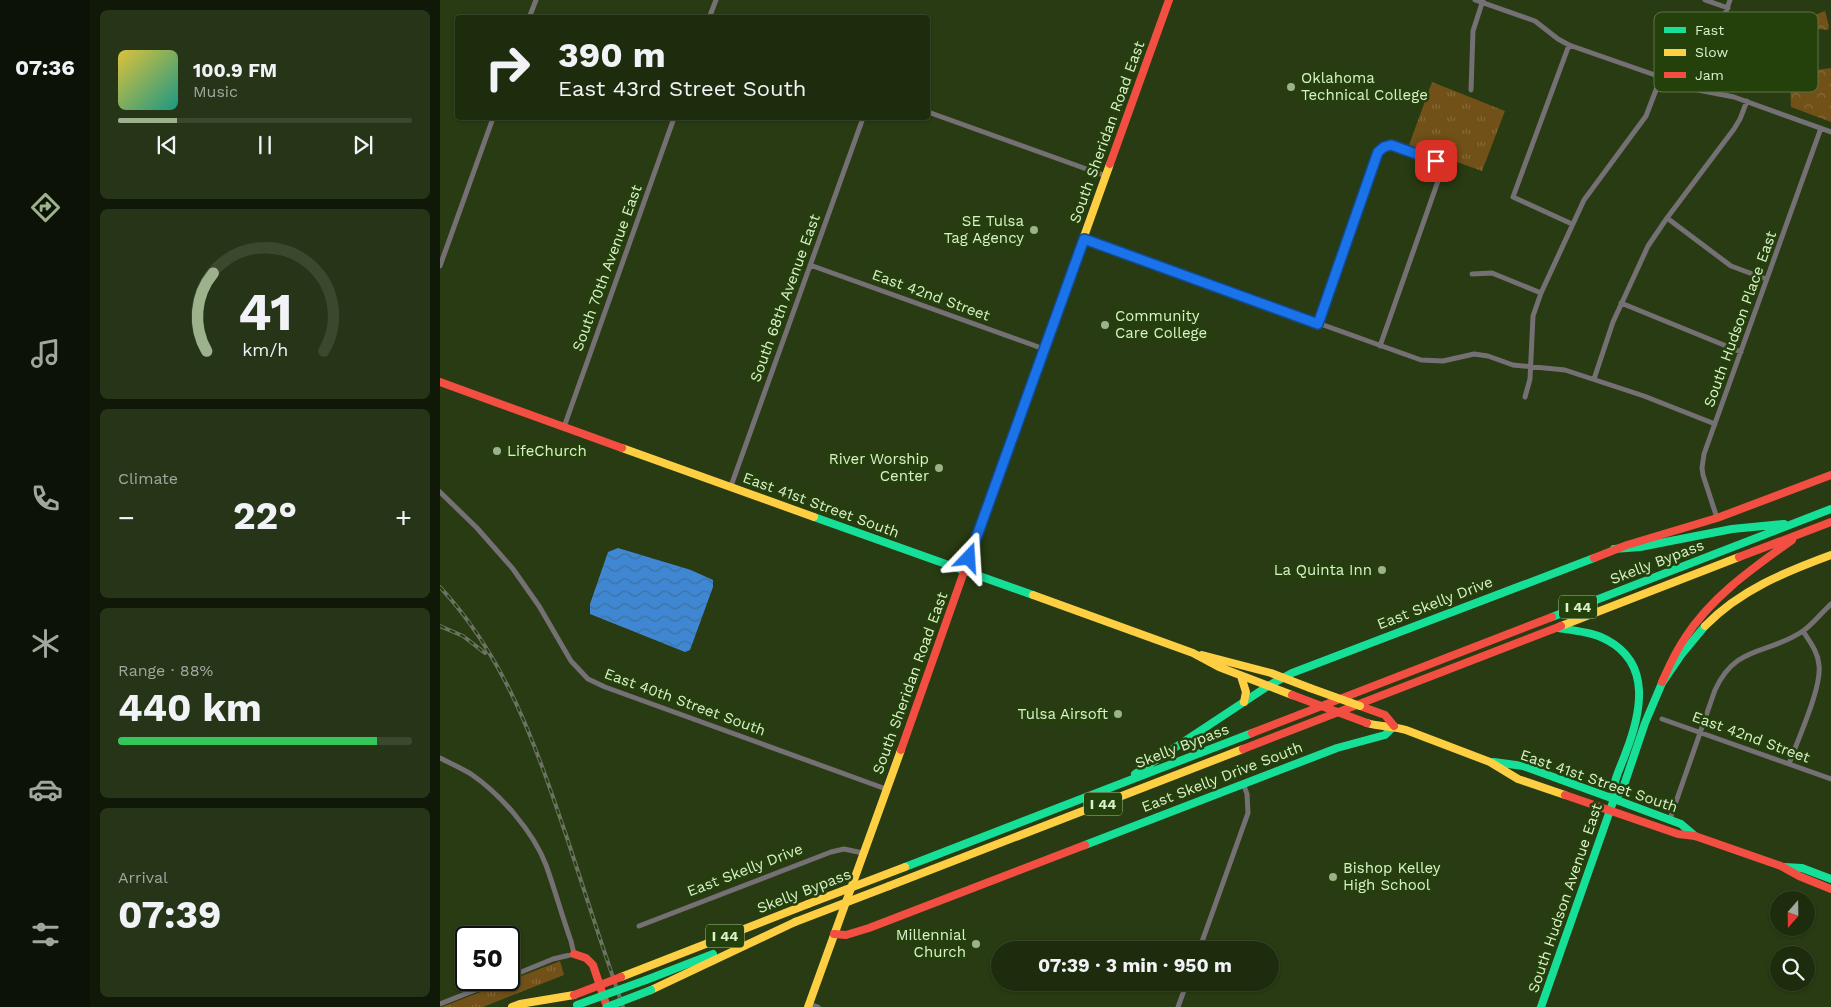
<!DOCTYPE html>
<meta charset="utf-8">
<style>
body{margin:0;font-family:"Work Sans",sans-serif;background:#263417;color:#f1f3f6;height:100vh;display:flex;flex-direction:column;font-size:19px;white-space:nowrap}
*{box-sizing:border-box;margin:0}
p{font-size:16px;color:#a1a79e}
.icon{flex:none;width:28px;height:28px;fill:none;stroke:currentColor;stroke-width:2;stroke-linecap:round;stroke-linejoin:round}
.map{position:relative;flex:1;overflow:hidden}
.panel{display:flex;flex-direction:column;gap:10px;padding:10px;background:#101808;width:350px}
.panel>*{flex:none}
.banner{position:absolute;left:15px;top:15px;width:475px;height:105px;border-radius:5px;box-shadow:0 1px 4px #0004,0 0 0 1px #3c482e;background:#1e2c0e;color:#f1f3f6;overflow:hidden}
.needle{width:32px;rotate:200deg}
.fabs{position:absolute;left:1330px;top:891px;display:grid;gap:10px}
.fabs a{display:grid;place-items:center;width:45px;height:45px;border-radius:50%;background:#1e2c0e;box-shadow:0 1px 4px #0004,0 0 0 1px #3c482e;font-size:25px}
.speed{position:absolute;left:15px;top:926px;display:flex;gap:10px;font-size:25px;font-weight:700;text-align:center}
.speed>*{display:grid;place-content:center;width:65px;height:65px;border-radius:50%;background:#1e2c0e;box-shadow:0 1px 4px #0004,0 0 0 1px #3c482e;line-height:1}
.speed .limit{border:2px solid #111;border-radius:8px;background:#fff;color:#111}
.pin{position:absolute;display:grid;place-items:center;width:42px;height:42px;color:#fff;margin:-21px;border-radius:10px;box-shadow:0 2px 8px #0006}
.me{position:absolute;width:55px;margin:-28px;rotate:20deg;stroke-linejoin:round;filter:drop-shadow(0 0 4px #0008)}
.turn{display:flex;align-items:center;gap:18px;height:105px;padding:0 20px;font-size:22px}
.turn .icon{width:65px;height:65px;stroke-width:2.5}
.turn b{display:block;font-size:35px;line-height:42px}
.big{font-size:38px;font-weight:700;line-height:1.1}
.panel .widget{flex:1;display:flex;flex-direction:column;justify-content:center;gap:8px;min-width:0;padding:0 18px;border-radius:8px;background:#263417}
.panel .dial{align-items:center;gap:0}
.dial svg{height:130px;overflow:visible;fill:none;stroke:#3c482e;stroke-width:7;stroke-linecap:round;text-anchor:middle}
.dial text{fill:#f1f3f6;stroke:none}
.song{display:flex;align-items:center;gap:15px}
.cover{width:60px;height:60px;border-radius:8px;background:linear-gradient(135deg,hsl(50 70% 55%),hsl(170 70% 35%))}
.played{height:5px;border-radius:2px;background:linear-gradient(90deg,#9cb18c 20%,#3c482e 20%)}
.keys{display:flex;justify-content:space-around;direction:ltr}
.heat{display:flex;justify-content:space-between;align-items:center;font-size:28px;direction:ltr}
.charge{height:8px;border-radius:4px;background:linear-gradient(90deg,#34c759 88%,#3c482e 0)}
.trip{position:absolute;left:551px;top:941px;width:288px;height:50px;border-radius:25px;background:#1e2c0e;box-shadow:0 1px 4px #0004,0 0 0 1px #3c482e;font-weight:700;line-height:50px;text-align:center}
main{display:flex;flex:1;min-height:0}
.tab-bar{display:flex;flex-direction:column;width:90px;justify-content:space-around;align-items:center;background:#0c1206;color:#a1a79e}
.tab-bar .icon{width:35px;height:35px}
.tab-bar .on{color:#9cb18c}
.tab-bar b{font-size:22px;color:#f1f3f6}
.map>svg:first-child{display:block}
.grass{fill:url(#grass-tufts)}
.park{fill:url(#park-crowns)}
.water{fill:url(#water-waves)}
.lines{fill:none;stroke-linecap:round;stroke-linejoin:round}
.street{stroke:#747074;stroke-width:5}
.fast{stroke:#16e098;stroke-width:8}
.slow{stroke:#ffcf43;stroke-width:8}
.jam{stroke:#f24e42;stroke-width:8}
.rail-casing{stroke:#6c7164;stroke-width:4}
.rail{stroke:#24400b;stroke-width:2;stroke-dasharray:5.5;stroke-linecap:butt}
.fast-bridge{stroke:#16e098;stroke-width:8}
.slow-bridge{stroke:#ffcf43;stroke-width:8}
.jam-bridge{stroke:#f24e42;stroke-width:8}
.route-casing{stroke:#114b97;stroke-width:12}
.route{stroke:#1a73e8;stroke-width:9}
.poi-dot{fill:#9cb18c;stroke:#24400b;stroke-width:2}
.labels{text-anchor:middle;stroke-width:5;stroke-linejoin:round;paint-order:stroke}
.shield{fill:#24400b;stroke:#a4bc93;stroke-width:1}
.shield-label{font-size:14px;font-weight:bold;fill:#dbf1cd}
.poi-label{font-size:15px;fill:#dbf1cd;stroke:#24400b;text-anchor:end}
.street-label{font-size:15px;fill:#dbf1cd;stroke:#24400b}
.key{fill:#24400b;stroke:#5b7545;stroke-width:1}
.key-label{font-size:14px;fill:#dbf1cd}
</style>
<main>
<nav class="tab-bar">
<b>07:36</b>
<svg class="icon on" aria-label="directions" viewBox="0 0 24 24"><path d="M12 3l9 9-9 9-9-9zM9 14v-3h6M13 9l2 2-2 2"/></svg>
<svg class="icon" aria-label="music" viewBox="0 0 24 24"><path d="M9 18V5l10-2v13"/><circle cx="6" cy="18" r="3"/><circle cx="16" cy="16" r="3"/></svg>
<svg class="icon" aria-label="phone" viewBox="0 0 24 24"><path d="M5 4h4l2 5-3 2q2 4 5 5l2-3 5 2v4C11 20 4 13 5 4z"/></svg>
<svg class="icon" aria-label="climate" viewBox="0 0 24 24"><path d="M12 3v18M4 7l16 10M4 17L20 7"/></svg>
<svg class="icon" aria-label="car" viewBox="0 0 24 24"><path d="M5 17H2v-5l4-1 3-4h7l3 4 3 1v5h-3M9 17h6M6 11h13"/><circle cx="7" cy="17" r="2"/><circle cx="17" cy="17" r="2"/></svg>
<svg class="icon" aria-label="filters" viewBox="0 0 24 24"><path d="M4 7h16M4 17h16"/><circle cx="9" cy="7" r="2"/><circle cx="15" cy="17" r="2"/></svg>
</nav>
<section class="panel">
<div class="widget">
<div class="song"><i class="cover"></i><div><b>100.9 FM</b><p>Music</p></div></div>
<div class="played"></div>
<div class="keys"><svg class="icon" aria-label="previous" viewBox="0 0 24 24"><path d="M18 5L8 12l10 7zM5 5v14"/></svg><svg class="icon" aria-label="pause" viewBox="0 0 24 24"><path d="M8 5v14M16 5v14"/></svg><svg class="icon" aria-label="next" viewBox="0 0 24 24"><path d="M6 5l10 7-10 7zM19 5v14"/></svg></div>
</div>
<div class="widget dial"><svg viewBox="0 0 100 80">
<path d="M14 69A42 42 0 1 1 86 69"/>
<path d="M14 69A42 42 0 0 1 18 21" stroke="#9cb18c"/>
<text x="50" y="56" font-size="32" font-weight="700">41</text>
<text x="50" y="72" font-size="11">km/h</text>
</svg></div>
<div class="widget"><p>Climate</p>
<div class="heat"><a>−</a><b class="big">22°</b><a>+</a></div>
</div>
<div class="widget"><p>Range · 88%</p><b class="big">440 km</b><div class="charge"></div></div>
<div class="widget"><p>Arrival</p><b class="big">07:39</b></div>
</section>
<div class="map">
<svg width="1391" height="1007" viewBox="0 0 1391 1007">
<defs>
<pattern id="grass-tufts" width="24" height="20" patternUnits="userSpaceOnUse" patternTransform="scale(1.25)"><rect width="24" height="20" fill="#715118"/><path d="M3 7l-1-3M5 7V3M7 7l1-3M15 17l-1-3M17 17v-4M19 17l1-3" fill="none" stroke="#856a38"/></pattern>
<pattern id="park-crowns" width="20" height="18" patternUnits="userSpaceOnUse" patternTransform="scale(1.25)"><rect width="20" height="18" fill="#715118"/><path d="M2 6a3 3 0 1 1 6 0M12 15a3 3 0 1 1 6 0" fill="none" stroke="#856a38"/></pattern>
<pattern id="water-waves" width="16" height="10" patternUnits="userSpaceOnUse" patternTransform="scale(1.25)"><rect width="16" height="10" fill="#3f87d3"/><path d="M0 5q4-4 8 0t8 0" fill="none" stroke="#40719f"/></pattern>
</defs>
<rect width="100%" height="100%" fill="#283b12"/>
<path class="grass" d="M992,82L1065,111L1042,171L969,145Z
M120,961L124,975L43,1007H2Z"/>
<path class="park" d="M1385,11L1389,26L1388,30L1369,28L1365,22L1369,17Z
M1391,68V122L1351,107L1350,85H1353V79L1355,73Z"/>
<path class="water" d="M178,548L251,570L273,580V587L250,650L245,652L150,614V604L168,552Z"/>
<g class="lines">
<path class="street" d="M1035,0L1095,21L1118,39L1129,45L1258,90L1294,97L1391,132
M1265,0L1288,8
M89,18L96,0
M269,18L276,0
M1129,45L1073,197L1132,224
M1031,90L1033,31L1043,0
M1258,90L1290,0
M488,112L666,176
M1227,218L1291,266L1326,279
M644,239L981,360L1003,361L1034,354L1048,356L1073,365L1125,370L1204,396L1275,424
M370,265L604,349
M0,266L53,118
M1032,274L1052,273L1101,293
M1181,303L1301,352
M878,324L938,152C942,149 946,145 952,145C966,147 990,159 1004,164L940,346
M1154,379L1173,322L1208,246L1227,218L1294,129L1300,119L1307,101
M1085,397L1090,379L1093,316L1101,293L1144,200L1206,116L1221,77
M124,427L234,118
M291,486L423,118
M0,492L37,528L73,569L99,606L131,661L148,679L165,687L446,789
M1277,518L1263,475L1262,468L1264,454L1381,128
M1222,719L1391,779
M0,758C10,763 21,768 31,774C60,794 93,831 106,865C115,890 122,916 131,941L134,954L113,959L69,977
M1349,764C1357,741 1382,688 1379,665C1378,652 1370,642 1363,631
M1230,819L1275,690C1296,644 1328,655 1363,631C1373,624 1381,613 1391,604
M199,926L391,852L404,849L423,853
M759,950L808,813L807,794L803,783
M0,1004L61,980
M369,1004L378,1007
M738,1007L747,982"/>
<path class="fast" d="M374,517L593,595
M1174,549L1200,547L1292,529L1344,524
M1112,617L1391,509
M1119,628C1135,631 1153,632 1167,640C1212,664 1201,713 1186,752C1181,767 1171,783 1174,799
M828,686L852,673L1154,558
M1054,762L1083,766L1174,799L1241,824L1255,836
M695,774L828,686
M645,845L897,748L945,735L954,726
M465,867L812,733
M1344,867L1362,868L1391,879
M206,980L273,954
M1101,1007L1174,799L1182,791L1205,723L1222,683L1241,655L1265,626"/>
<path class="slow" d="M182,448L374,517
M543,518L670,164
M593,595L753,653L779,667L852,695
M1121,626L1299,557
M1265,626C1300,590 1345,572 1391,555
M762,655L831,673L870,688
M801,676L806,692L804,702
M927,723C940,727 953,726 966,730L1050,762L1078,779L1125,795
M449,886L803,749
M181,977L368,904
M211,990L355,922
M72,1007L80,1004L134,995
M368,1007L461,750"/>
<path class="jam" d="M670,164L729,0
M0,382L182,448
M1299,557L1391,522
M1154,558L1187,545L1277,518L1391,475
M1222,682C1229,667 1235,652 1245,638C1271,597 1313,568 1352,540
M920,706L945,715L954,726
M812,733L1112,617
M803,749L1121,626
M461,750L543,518
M1125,795L1238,834L1255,836L1341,866L1359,876L1391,889
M394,934L406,935L429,928L645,845
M134,954L146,958L153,965L167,1007"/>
<g class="rail-casing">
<path id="rail" d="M0,587C67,659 96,747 127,838C145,894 164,951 183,1007
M0,626L23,636L45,653"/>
</g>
<use href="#rail" class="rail"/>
<path class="fast-bridge" d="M137,1005L206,980
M167,1007L211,990"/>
<path class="slow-bridge" d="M870,688L920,706
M368,904L465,867
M355,922L449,886"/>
<path class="jam-bridge" d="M852,695L927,723
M134,995L181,977"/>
</g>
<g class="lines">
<g class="route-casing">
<path id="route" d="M529,558L644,239L878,324L938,152L944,147L951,145L996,161"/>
</g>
<use href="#route" class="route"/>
</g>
<g class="poi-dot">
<circle cx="851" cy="87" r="5"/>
<circle cx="594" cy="230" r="5"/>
<circle cx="665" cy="325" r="5"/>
<circle cx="57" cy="451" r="5"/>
<circle cx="499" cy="468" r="5"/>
<circle cx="942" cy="570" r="5"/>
<circle cx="678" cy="714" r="5"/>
<circle cx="893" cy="877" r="5"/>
<circle cx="536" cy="944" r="5"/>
</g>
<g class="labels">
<g class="shield">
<rect x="1119" y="595.5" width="38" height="23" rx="4"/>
<rect x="644" y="792.5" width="38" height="23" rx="4"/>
<rect x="266" y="924.5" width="38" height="23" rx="4"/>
</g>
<g class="shield-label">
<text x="1138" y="612">I 44</text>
<text x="663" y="809">I 44</text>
<text x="285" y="941">I 44</text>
</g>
<g class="poi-label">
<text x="861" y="83" text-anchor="start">Oklahoma<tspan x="861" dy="17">Technical College</tspan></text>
<text x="584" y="226">SE Tulsa<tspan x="584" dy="17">Tag Agency</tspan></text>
<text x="675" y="321" text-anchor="start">Community<tspan x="675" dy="17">Care College</tspan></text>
<text x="67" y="456" text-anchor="start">LifeChurch</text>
<text x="489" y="464">River Worship<tspan x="489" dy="17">Center</tspan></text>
<text x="932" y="575">La Quinta Inn</text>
<text x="668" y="719">Tulsa Airsoft</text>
<text x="903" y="873" text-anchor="start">Bishop Kelley<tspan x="903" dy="17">High School</tspan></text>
<text x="526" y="940">Millennial<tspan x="526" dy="17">Church</tspan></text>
</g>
<g class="street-label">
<text transform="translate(667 132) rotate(-70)" y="5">South Sheridan Road East</text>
<text transform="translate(167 268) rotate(-70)" y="5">South 70th Avenue East</text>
<text transform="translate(491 295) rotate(20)" y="5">East 42nd Street</text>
<text transform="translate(345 298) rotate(-70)" y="5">South 68th Avenue East</text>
<text transform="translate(1300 319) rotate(-70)" y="5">South Hudson Place East</text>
<text transform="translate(381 505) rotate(20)" y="5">East 41st Street South</text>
<text transform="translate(1217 562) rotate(-21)" y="5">Skelly Bypass</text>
<text transform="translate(995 603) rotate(-21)" y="5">East Skelly Drive</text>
<text transform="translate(470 683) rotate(-70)" y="5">South Sheridan Road East</text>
<text transform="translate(245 702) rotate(20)" y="5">East 40th Street South</text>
<text transform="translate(1311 737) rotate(20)" y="5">East 42nd Street</text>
<text transform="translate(742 746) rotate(-21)" y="5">Skelly Bypass</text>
<text transform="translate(782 777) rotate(-21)" y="5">East Skelly Drive South</text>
<text transform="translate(1159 781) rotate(19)" y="5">East 41st Street South</text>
<text transform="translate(305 870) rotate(-21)" y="5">East Skelly Drive</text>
<text transform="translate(364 891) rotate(-21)" y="5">Skelly Bypass</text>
<text transform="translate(1125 898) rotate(-71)" y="5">South Hudson Avenue East</text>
</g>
</g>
<rect x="1214" y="12" width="164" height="80" rx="8" class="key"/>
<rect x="1224" y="27" width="22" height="6" fill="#16e098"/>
<rect x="1224" y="49" width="22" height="7" fill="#ffcf43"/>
<rect x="1224" y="72" width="22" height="6" fill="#f24e42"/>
<g class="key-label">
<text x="1255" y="35">Fast</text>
<text x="1255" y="57">Slow</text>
<text x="1255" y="80">Jam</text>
</g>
</svg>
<div class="fabs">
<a><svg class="needle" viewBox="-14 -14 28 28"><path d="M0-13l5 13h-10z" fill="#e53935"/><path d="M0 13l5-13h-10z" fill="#a1a79e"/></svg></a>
<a><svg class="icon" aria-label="search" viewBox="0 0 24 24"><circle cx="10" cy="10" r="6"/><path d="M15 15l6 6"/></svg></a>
</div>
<div class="speed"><div class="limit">50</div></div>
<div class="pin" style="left:996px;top:161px;background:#d93025"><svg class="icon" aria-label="arrive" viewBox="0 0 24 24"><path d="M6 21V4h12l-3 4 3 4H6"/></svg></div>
<svg class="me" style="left:529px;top:558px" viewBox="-20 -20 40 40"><path d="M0-17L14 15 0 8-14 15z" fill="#1a73e8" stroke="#fff" stroke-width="4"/></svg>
<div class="trip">07:39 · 3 min · 950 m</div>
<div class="banner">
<div class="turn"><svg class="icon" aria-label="right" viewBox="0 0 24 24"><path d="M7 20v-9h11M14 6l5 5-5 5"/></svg><div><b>390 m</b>East 43rd Street South</div></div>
</div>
</div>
</main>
